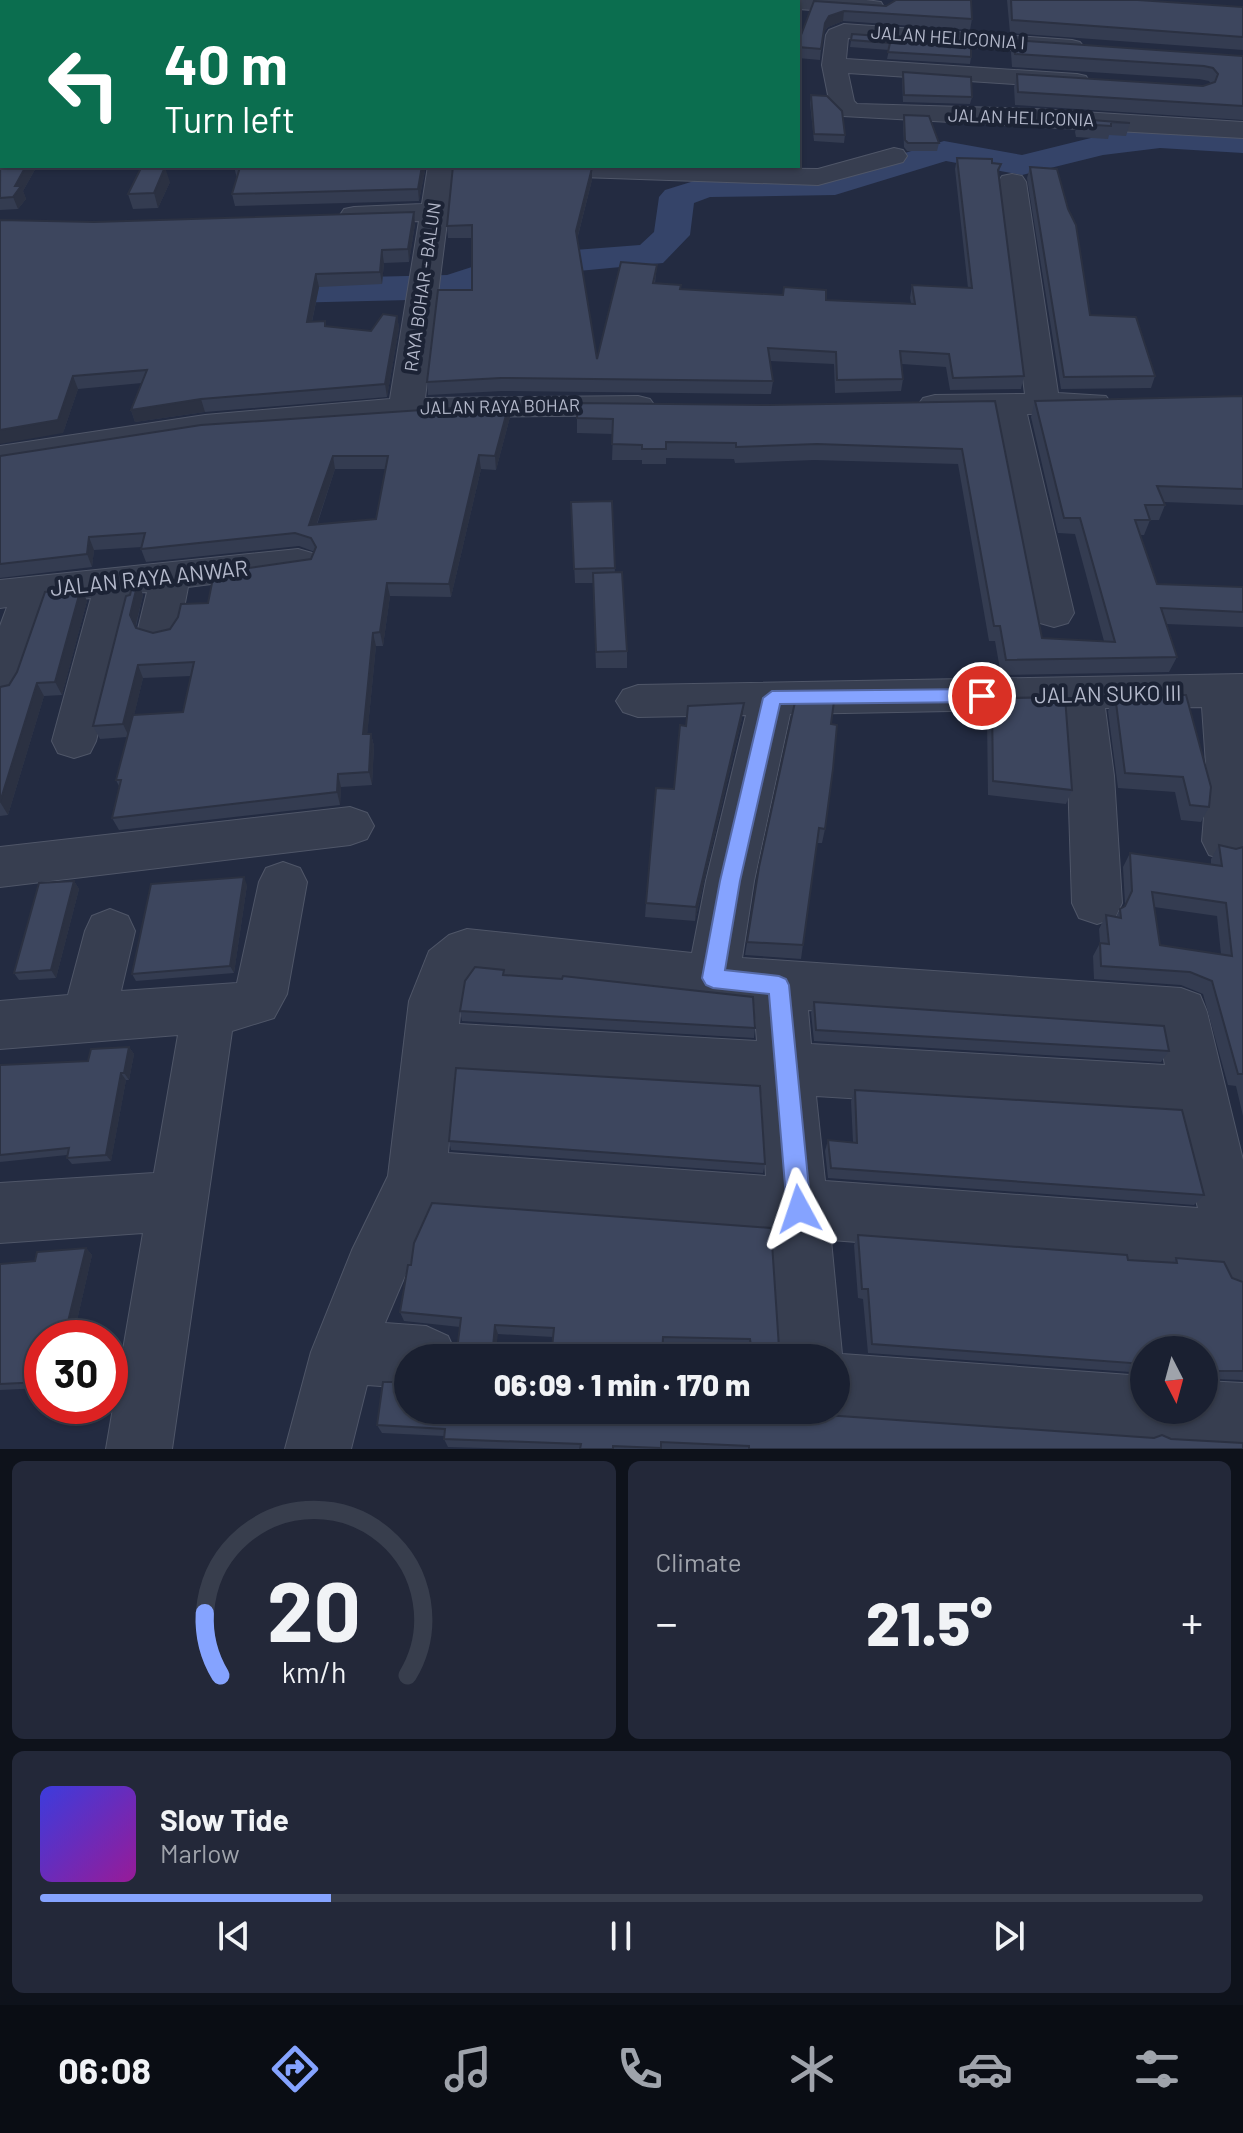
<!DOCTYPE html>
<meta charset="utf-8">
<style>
body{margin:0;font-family:Barlow,sans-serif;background:#232839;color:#f1f3f6;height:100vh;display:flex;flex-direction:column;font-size:30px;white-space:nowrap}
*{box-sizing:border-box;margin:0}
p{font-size:26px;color:#9fa3ab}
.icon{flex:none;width:44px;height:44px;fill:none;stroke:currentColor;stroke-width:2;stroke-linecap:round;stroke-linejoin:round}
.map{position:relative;height:1449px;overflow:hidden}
.drawer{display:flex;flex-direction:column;gap:12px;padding:12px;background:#0e121b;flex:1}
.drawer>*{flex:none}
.top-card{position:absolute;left:0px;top:0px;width:800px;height:168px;box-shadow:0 2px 6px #0004,0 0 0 2px #383e4d;background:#0b6e4f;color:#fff;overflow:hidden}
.needle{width:52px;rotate:174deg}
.buttons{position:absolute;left:1130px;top:1336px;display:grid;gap:16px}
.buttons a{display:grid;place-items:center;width:88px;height:88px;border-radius:50%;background:#1a2031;box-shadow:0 2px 6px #0004,0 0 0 2px #383e4d;font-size:40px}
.speed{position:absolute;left:24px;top:1320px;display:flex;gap:16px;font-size:40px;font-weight:700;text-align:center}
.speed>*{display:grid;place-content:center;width:104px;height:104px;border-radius:50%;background:#1a2031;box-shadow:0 2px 6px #0004,0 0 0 2px #383e4d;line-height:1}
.speed .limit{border:12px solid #d22;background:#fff;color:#111}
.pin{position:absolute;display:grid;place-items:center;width:68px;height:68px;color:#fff;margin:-34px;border:4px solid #fff;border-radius:50%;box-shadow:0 2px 8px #0007}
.me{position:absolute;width:88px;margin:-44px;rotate:355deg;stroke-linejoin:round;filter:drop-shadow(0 0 6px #0008)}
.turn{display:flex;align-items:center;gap:28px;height:168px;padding:0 32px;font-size:36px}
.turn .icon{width:104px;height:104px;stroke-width:2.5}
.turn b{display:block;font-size:56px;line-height:68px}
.big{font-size:60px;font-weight:800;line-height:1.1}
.drawer .card{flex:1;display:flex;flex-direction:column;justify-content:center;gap:12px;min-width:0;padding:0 28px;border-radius:12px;background:#232839}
.drawer .dial{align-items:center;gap:0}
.dial svg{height:208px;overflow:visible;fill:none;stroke:#383e4d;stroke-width:7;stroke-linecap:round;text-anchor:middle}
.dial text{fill:#f1f3f6;stroke:none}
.song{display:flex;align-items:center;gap:24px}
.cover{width:96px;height:96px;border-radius:12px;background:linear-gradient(135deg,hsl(240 70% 55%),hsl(300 70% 35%))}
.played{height:8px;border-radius:4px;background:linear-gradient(90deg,#85a3ff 25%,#383e4d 25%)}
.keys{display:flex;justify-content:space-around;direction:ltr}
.heat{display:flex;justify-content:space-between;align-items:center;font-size:44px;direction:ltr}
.drawer .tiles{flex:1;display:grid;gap:12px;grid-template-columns:1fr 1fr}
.card:last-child{grid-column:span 2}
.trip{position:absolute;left:394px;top:1344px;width:456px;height:80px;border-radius:40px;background:#1a2031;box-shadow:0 2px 6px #0004,0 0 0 2px #383e4d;font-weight:800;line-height:80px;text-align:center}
.tab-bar{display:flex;height:128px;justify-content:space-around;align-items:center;background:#0a0d14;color:#9fa3ab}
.tab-bar .icon{width:56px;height:56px}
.tab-bar .active{color:#85a3ff}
.tab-bar b{font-size:36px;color:#f1f3f6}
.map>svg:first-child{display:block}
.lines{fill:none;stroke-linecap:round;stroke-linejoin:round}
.river{fill:#354469;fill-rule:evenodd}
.minor-casing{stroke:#4f5668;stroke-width:2}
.minor{fill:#373e50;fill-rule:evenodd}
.wall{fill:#343c51;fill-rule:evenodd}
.shaded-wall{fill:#2b3142}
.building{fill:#3d465e;stroke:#2b3142;stroke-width:2;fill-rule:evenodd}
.route{fill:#85a3ff;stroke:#566aa6;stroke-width:2}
.labels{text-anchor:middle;stroke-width:8;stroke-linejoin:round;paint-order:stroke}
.far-street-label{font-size:18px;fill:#b4b9cb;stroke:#1c2335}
.street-label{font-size:22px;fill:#b4b9cb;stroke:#1c2335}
</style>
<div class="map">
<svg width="1243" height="1449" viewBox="0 0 1243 1449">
<rect width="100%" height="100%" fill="#232b41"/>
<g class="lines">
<path class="river" d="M1160,128L1243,133V153L1160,148L1103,155L1022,175L946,161L835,195L710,197L694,203L690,235L663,263L515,277L451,299L241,304L227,300L222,292L227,284L241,280L447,275L509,255L640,245L654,232L659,197L665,190L707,177L833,175L944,141L1022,155L1103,135Z"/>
<g class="minor-casing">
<path id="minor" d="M756,0H866L881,2L884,7L873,14L798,9V2Z
M844,24L1072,40L1080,42L1084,47L1080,52L1072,54L848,38L846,59L1077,74L1086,76L1089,81L1086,86L1077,88L848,73L854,101L857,104L1034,109L1243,122V138L843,116L830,105L822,65L826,35L829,30Z
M894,148L903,150L907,156L903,162L818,185L493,174L484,172L480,166L818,169Z
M428,166H454L425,398L638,396L650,399L655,406L650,413L638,416C512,415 386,417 260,429C173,438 86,453 0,468V446L205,415L390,399L419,221L354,223L344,221L340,215L344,209L354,207L422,204Z
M1012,174L1022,176L1026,182L1058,393L1106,396L1111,403L1106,410L1094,413L1027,414L1074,613L1068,623L1054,627L1040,623L1034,613L993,415H935L923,412L918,405L923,398L935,395L1025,394L998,182L1002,176Z
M298,549L312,553L317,562L312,571L188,587L180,629L174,639L159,643L144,639L138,629L147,592L132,593L96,741L90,753L74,758L58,753L52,741L91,598L49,602L21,684L15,695L0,700V626L7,607L0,608V580Z
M1243,674V854L1226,860L1209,855L1202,841L1207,779L1202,707L1105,708L1114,776L1122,903L1115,918L1097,924L1079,918L1072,903L1068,776L1062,709L790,714L754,881L742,958L1181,988L1200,995L1207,1012L1243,1160V1294L1222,1285L1215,1269L831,1240L842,1354L1144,1376V1410H1204V1381L1243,1383V1449L1160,1443L1151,1439L1144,1442L836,1418L816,1410H836V1358H779L771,1235L433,1210L385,1323L426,1326L448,1336L458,1358H408V1388L367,1385L351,1449H285L311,1352L352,1250L388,1176L409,1001L429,951L449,935L467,929L692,953L706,881L746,715L638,717L623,712L616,701L623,690L638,685ZM476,974L754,1005L757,1041L459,1024C461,1006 461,986 476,974ZM808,1010L1159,1034L1165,1065L811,1044ZM455,1074L761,1092L766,1176L448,1153ZM816,1096L1175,1118L1198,1208L825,1181Z
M350,807L367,813L374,826L367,839L350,845L0,887V847Z
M283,862L300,868L307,882L287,994L274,1018L232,1031L172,1449H106L143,1233L0,1243V1183L154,1173L178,1035L0,1049V1001L68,995L85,931L92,916L110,909L128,916L135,931L121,991L237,983L259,882L266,868Z"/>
</g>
<use href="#minor" class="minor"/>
</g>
<path class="wall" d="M893,0H971L972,19L970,30L843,21L828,27L823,33L820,60L798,58V43L814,1L886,6L895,0Z
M1007,0H1138L1243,7V50L1010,33Z
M2,2V166H37L23,191L26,199L18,209L0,210V66Z
M852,34L971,57L970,64L887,59L889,50L850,47Z
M1014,40L1243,56V120L1015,105L1014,87L1017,74L1203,86L1211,84L1209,81L1199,79L1012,67L1011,53Z
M903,72L972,97L970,104L903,102L902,80Z
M811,95L845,135L844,143L814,141L810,103Z
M904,115L939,143L937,151H907L904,147L903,122Z
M1079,119L1130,123L1126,136L1109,135L1108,139L1076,137L1075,132Z
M957,158L1001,164L998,176L1024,376L1021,389L950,390L946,367L902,364L903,379L901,391L835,393L834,364L770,361L773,381L771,394L502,391L428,395L427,382L472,290V238H448L447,226L592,180L577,240L597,359L657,265L655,283L681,289L826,300L911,303L910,298L912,285L968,288L955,169Z
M234,166H426L419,201L235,206L232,194L237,179Z
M1030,167L1090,315L1155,376L1151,388L1061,389L1027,178Z
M170,182L158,208L133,209L128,194Z
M94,222L415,224L409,262L384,263L382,284L319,287L312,322L325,321L326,326L371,331L397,316L399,328L387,397L205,412L135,422L131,410L142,383L78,389L63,433Z
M1243,396V505L1164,502L1165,505L1159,520H1150L1144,535H1140L1157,584L1243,587V627L1166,624L1177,657L1169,672L1001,675L995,641H989L958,464L814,460L735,463L734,459L666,458V464H642V460H612L613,434L577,433V418L769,405L995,401L1042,638L1104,641L1075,534L1058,533L1031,417L1035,401Z
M509,404L510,417L496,470L481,469L451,597L390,596L383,646H376L370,707L367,734H371L374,746L372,785L341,787L340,805L119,830L112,818L119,786L116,780L127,737L100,739L93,726L130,595L138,582L143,595L136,627L153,633L170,629L208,603L311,559L315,552L299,546L146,562L141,549L142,547L94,550L92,567L0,578V456ZM335,469H385L376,519L317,525ZM191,676L183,712L134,715L143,678Z
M612,501L615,573L627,651V668H596L593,583H575L571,502Z
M87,601L62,695L44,696L8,815L0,816V687L9,685Z
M1115,695L1209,807L1201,822L1181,820L1175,792L1118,788L1108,711Z
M1009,698L1072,790L1066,804L988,795L987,718L992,703L1007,705Z
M742,718L695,921L645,917L646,903L674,789L686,726Z
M831,724L825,829L822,843H817L801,959L745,955L759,867Z
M1219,845L1236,849L1243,847V1116L1236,1086L1228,1085L1203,994L1181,985L1094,979L1093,956L1100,943L1099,929L1106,915L1116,917L1120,909L1124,907L1125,904L1123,867L1130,853L1211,864V859ZM1154,907L1217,916L1221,954L1160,945Z
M74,881L79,889L56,978L19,980L14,973Z
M247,885L234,973L136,981L132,974Z
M505,975L755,1028L754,1038L462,1021L460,1011Z
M814,1002L1169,1051L1161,1062L814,1041L811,1013Z
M129,1047L134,1054L129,1080H126L111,1161L72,1164L67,1158V1155L0,1162V1067L88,1061Z
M855,1090L1204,1195L1194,1205L828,1178L825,1151L828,1140L853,1142L851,1101Z
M449,1141L765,1164L763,1173L451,1150Z
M858,1235L1128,1260L1172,1262L1176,1258L1243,1282V1380L1213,1379L1212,1399L1204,1404V1350H1144V1373L868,1353L863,1299L858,1298L854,1245Z
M414,1243L779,1348L776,1356L748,1354V1348L662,1346L553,1337L498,1334L460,1327L404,1321L400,1312L411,1265Z
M86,1248L92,1255L73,1338H42V1388L0,1390V1264L35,1261Z
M406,1382L783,1412L1171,1439L1243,1449H521L448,1447L444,1439V1436L382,1433L377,1425Z"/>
<path class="shaded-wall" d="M844,11L843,21L828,27L823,33L820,60L825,23L829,16Z
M26,166H37L23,191L26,199L18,209L13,197L15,186Z
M422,166H426L419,201L418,189Z
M165,167L170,182L158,208L154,193Z
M592,168V180L576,243V231Z
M414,212L415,224L409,262L408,249Z
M382,250L384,263L382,284L380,272Z
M316,274L319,287L309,335L307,322Z
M397,316L399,328L387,397L385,384Z
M73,376L78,389L63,433L0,444V430Z
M201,399L205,412L135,422L131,410Z
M509,404L510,417L496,470L495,456Z
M479,455L481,469L451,597L449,584Z
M333,456L335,469L312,538L309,525Z
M89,537L94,550L92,567L87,554Z
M138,582L143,595L135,628L130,615Z
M387,583L390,596L383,646L380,632Z
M81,588L87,601L62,695L55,682Z
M373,633L376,646L366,747L363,734Z
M138,665L143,678L129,737L123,724Z
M37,683L44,696L8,815L0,802Z
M744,703L742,718L695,921L696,907Z
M371,734L374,746L372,785L369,772Z
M338,774L341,787L340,805L337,792Z
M244,877L247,885L234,973L230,966Z
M74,881L79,889L56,978L51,970Z
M129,1047L134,1054L129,1080L124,1073Z
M121,1073L126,1080L111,1161L106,1155Z
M86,1248L92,1255L73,1338H64Z
M495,1325L498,1334L495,1358H492Z"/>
<path class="building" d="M1,0H245L244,2H2V166H26L15,186H21L13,197L0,198Z
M399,0H617V2H397Z
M896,0H971L972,19L844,11L829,16L825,23L821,49L798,47V43L814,1L886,6Z
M1011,0H1138L1243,7V37L1012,20Z
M852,34L971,43V57L888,52L890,43L851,40Z
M1014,40L1243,56V106L1018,92L1017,74L1203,86L1215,82L1218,74L1213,68L1204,66L1015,54Z
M903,72L971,77L972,97L904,95Z
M811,95L827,96L842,111L845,135L814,134Z
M904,115L929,116L939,143H908L905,140Z
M1079,119L1130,123L1111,122V126L1079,124Z
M957,158L992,159V163L1001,164L998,170L1024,376L953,378L949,354L900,351L903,379L837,380L836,352L768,348L773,381L501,378L427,382L438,290H472V225L447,226L453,166H518L592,168L576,231L597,359L621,262L657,265L653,283L681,285L680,289L783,295L784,287L826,290V300L915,304L912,285L972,288Z
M142,166L165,167L154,193L128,194Z
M234,166H422L418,189L232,194L240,167Z
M1030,167L1057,169L1068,209L1076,225L1090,315L1136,317L1155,376L1064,377Z
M414,212L408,249L382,250L380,272L316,274L307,322L325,321V326L371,331L383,314L397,316L385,384L201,399L131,410L147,370L73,376L58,420L0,430V220L94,222Z
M1243,396V489L1157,486L1165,505H1145L1150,520H1135L1157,584L1243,587V612L1161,608L1177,657L1006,660L1000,626H994L962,449L817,444L736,447V443L666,442V449H642V445L612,444L613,419L577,418L578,403L769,405L995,401L1042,638L1115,642L1080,518H1064L1035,401Z
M509,404L495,456L479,455L449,584L387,583L380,632L373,633L367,694L363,734H371L369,772L338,774L337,792L112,818L121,780H116L133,715L183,712L194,662L138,665L123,724L93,726L126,596L130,595L133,582H138L130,615L136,628L153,633L170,629L178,617L181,604L208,603L214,573L311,559L316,547L311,538L295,533L141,549L145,533L89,537L87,554L0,564V456L201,425ZM333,456H388L376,519L309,525Z
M612,501L615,568L574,569L571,502Z
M622,572L627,651L596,652L593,573Z
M81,588L55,682L37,683L0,802V687L9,685L17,672L45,592Z
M1115,695H1186L1211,787L1209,807L1190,805L1183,777L1125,773Z
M1065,697L1072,790L993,781L992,703L1010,705L1009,698Z
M834,701L831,724L837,725L833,769L825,829L819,828L803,945L747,942L759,867L795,702Z
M744,703L696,907L646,903L656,788L674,789L680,725L686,726L688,706Z
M1219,845L1236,849L1243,847V1074H1238L1212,981L1190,972L1101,966L1100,943L1109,944L1106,915L1121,918L1120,909L1125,906L1132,891L1130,853L1222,866ZM1152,892L1226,903L1232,956L1160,945Z
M244,877L230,966L132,974L151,884Z
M74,881L51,970L14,973L39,883Z
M475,967L504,970L503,975L562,979L563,976L753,997L755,1028L460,1011L465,981Z
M814,1002L1164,1026L1169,1051L816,1030Z
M129,1047L124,1073H121L106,1155L67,1158L69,1148L0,1155V1065L88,1061L91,1049Z
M456,1068L760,1086L765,1164L449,1141Z
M855,1090L1182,1110L1204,1195L831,1168L828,1140L857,1143Z
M432,1203L771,1228L779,1348L751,1346L750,1339L663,1337L662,1358H551L554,1328L495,1325L492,1358H456L461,1318L400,1312L408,1265H411L414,1243Z
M858,1235L1127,1255L1128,1260L1177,1263L1176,1258L1224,1262L1232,1278L1243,1282V1371H1213L1212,1399L1210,1387H1204V1350H1144V1364L872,1344L868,1289H862Z
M86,1248L64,1338H42V1382L0,1384V1264L35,1261L37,1252Z
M407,1373H408V1410H783V1412L1154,1438L1162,1435L1171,1439L1243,1443V1449H749V1446L661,1442V1448L613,1446V1449H580L581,1444L444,1439L445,1429L377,1425L383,1382H406Z"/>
<path class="route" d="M982,689L991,696L982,702L780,704L740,881L725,970L779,976L786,979L789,985L811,1209L808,1217L799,1221L790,1217L787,1209L769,994L713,988L706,985L702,978L720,881L763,698L772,691Z"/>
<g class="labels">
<g class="far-street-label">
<text transform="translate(948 38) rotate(4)" y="6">JALAN HELICONIA I</text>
<text transform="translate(1021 118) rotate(2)" y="6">JALAN HELICONIA</text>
<text transform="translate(423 287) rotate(-82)" y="6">RAYA BOHAR - BALUN</text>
<text transform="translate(500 407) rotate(-1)" y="6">JALAN RAYA BOHAR</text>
</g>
<g class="street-label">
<text transform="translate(149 578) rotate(-6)" y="8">JALAN RAYA ANWAR</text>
<text transform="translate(1108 694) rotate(-1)" y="8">JALAN SUKO III</text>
</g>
</g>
</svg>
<div class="buttons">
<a><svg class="needle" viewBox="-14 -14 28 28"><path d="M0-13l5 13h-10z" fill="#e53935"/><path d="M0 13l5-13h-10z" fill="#9fa3ab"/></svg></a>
</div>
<div class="speed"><div class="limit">30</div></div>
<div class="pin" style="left:982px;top:696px;background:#d93025"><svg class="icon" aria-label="arrive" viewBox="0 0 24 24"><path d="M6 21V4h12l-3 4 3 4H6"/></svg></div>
<svg class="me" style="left:799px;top:1209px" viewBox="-20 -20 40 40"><path d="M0-17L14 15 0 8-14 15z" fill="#85a3ff" stroke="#fff" stroke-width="4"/></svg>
<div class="trip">06:09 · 1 min · 170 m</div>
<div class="top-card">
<div class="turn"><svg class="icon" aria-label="left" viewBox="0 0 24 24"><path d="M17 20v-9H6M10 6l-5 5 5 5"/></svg><div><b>40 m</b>Turn left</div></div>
</div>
</div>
<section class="drawer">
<div class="tiles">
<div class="card dial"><svg viewBox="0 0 100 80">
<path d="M14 69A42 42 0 1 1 86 69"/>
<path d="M14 69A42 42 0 0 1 8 45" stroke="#85a3ff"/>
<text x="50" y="56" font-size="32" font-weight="700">20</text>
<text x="50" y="72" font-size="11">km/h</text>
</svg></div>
<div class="card"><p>Climate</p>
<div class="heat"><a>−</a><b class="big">21.5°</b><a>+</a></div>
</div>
<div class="card">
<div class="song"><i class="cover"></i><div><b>Slow Tide</b><p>Marlow</p></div></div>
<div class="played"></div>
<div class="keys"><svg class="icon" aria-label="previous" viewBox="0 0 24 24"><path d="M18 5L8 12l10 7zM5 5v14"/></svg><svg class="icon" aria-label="pause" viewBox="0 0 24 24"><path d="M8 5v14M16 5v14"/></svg><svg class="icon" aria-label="next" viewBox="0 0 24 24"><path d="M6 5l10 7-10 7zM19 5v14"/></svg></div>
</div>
</div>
</section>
<nav class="tab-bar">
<b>06:08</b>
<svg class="icon active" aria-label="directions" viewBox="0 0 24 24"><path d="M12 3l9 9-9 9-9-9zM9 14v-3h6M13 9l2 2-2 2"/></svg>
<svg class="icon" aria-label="music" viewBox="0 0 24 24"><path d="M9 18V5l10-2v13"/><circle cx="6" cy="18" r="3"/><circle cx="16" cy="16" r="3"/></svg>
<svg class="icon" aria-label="phone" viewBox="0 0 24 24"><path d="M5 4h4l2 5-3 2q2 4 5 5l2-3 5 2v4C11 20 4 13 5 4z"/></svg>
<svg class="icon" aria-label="climate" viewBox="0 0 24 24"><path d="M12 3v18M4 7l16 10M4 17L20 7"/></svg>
<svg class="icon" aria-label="car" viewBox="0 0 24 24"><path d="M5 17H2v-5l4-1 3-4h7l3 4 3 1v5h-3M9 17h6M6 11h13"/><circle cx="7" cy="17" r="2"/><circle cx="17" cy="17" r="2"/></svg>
<svg class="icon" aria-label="filters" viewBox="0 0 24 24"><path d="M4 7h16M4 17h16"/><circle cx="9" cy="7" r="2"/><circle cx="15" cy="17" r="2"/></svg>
</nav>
